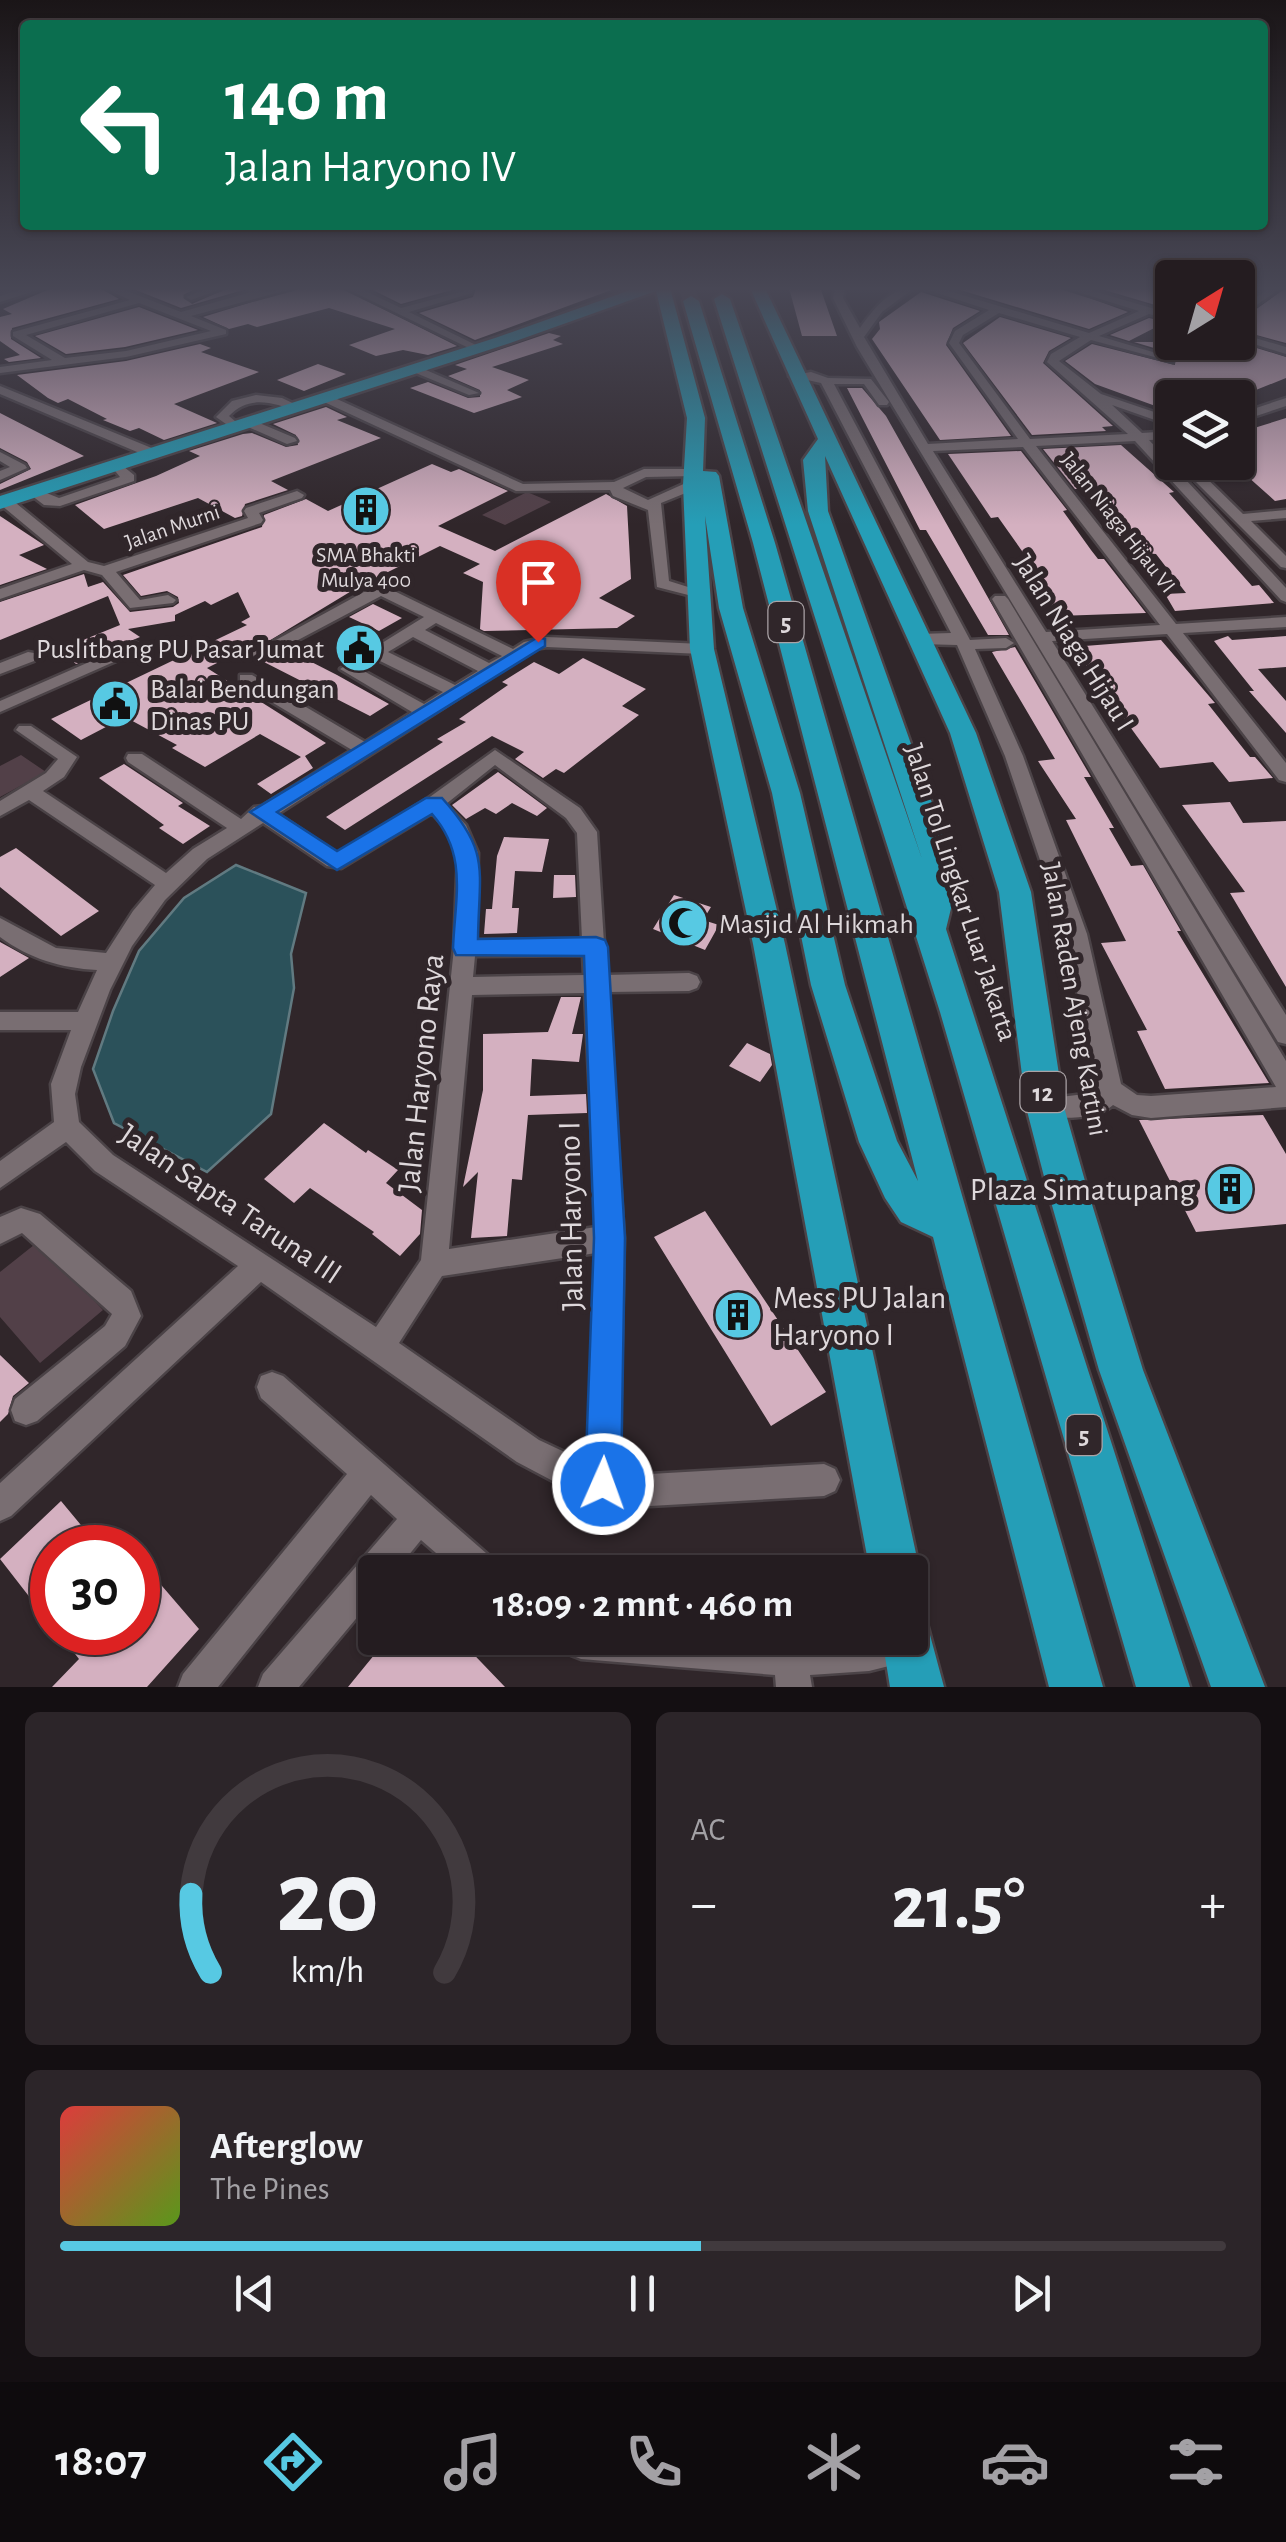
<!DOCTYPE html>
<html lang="id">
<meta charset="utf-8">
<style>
body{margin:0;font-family:"Alegreya Sans",sans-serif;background:#2c2529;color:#f1f3f6;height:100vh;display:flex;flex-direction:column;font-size:38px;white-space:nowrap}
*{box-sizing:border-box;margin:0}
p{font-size:32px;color:#a3a1a5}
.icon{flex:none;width:55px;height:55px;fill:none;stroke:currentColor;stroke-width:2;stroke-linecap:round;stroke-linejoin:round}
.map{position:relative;height:1687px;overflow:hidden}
.sheet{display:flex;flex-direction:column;gap:25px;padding:25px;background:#140f12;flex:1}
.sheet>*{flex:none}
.hud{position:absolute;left:20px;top:20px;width:1248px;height:210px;border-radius:10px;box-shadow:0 2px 8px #0004,0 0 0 2px #413a3e;background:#0b6e4f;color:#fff;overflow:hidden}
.needle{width:65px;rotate:37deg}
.controls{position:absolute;left:1155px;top:260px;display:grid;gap:20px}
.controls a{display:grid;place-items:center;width:100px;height:100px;border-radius:10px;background:#241c20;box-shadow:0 2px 8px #0004,0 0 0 2px #413a3e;font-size:50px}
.speed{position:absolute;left:30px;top:1525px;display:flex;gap:20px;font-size:50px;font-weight:700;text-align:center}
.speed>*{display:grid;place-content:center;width:130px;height:130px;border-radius:50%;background:#241c20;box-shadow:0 2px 8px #0004,0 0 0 2px #413a3e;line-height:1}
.speed .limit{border:15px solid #d22;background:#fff;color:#111}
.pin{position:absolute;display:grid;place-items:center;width:85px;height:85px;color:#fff;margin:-102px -42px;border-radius:50% 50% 50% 0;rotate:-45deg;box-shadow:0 0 10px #0007}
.pin .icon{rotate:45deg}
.me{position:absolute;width:110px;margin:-55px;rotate:2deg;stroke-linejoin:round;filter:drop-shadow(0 0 8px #0008)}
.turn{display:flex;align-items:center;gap:35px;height:210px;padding:0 40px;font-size:45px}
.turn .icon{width:130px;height:130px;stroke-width:2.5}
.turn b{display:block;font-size:70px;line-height:85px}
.big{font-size:75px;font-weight:700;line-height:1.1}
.sheet .card{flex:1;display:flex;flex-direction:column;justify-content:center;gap:15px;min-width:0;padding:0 35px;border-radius:15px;background:#2c2529}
.sheet .dial{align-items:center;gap:0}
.dial svg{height:260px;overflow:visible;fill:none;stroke:#413a3e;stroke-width:7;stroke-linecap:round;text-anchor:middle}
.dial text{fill:#f1f3f6;stroke:none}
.song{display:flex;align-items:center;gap:30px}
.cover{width:120px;height:120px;border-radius:15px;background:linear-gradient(135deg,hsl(0 70% 55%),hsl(90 70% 35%))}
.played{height:10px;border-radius:5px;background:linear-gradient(90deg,#57c9e3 55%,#413a3e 55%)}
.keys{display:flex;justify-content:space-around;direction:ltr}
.heat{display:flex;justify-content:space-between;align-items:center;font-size:55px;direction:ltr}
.sheet .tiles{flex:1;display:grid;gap:25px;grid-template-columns:1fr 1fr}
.card:last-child{grid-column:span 2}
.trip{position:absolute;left:358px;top:1555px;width:570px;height:100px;border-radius:10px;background:#241c20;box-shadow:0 2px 8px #0004,0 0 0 2px #413a3e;font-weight:700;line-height:100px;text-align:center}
.tab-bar{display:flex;height:160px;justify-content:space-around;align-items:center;background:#0e0b0d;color:#a3a1a5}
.tab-bar .icon{width:70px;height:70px}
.tab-bar .selected{color:#57c9e3}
.tab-bar b{font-size:45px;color:#f1f3f6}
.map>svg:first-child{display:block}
.green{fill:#524048}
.water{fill:#2b515a;stroke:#617a81;stroke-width:2.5}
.building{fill:#d4b0c0}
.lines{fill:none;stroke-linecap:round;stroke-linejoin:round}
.highway-tunnel{stroke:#4a4145;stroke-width:16;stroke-dasharray:16 9;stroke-linecap:butt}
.minor-casing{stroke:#4b4347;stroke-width:5}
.highway-casing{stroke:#4b4347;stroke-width:5}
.minor{fill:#796e72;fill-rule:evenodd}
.highway{fill:#259eb7;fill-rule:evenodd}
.route{fill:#1a73e8;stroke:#114b97;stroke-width:2.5}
.labels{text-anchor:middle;stroke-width:10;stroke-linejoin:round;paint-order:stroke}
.far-street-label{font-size:22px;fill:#ded8db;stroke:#30262a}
.far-poi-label{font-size:22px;fill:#ded8db;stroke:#30262a}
.shield{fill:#30262a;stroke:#aaa3a6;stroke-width:2.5}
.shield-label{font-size:25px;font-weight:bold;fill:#ded8db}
.street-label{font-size:28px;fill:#ded8db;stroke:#30262a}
.poi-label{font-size:28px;fill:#ded8db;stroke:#30262a;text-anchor:start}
.near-street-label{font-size:32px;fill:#ded8db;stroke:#30262a}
.near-poi-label{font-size:32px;fill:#ded8db;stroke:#30262a;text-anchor:end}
</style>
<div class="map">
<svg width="1286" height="1687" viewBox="0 0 1286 1687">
<rect width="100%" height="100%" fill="#30262a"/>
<path class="green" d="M527,492L551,502L505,525L482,515Z
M21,755L46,772L0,797V766Z
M39,1241L103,1310L40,1363L0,1317V1272Z"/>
<path class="water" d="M236,865L306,893L291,954L294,988L271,1114L207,1172L114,1123L93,1069L113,1011L139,951L184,898Z"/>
<path class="building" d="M52,288H100L119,299L12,328L11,339L41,358L9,362L4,359L20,355L0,341V317L12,314L3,309Z
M131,288H197L183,295L192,304L228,288L243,290L181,308Z
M298,288H341L457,346L428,355L403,350L376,356L349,345L395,329L329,308L257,327L248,324L229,329L203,317Z
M369,288H459L401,304Z
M476,288H614V289L475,340L419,313L473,297Z
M789,288L821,290L837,336H802Z
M954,288H1062L1128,312L1089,329Z
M1098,288H1172V310Z
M1286,288V343L1238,330V322Z
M921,292L980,311L953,328L946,345L1011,436L940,440L872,339L880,329L879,322Z
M139,307L198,330L125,347L66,354L35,336Z
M1000,317L1071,338L1049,351L1043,363L1113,426L1102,427L1106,431L1032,435L963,343Z
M1149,318L1166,322L1129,341L1110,335Z
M549,333L561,336L553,340L563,344L492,367L529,380L507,390L522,397L474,413L410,388L428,382L468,398L480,397V390L448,376L467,369L455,365Z
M1134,342H1237L1286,357V378L1236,398H1172V412L1095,384L1065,361L1092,344L1175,365L1174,354Z
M200,344L211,348L201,352L259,372L174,404L217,423L164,440L139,428L130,431L103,420L107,419L68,399L58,403L48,398L17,375L126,361Z
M318,364L346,374L304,391L277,380Z
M847,388H862L886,416L1009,635H988L926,530H920Z
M326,407L347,417L337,420L381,438L271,481L288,490L245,504L242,516L235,518L198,498L104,529L75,505L156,476L200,456L189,451L243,434L252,433L286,447L298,445L296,435L273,424Z
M0,413L84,456L0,490V484L31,469L27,462L0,448Z
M1286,418V499L1275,501L1238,468V433Z
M1121,445L1174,492L1169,493L1252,586L1259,585L1274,603L1175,611L1165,594L1186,593L1156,554L1141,553L1096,489H1075L1043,449Z
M1021,451L1067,510L1063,511L1091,550L1098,559H1104L1146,613L1057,616L1040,585H1046L998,517L991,518L948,454Z
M432,464L451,472L459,469L508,491L438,526L495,551L606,494L627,506L631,579L599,598L635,616L617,628L484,631L480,629L483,582L463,573L480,564L440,546L358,587L249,653L243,650L207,668L326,743L305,756L313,768L271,794L257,784L301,757L260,734L205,767L172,748L177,745L125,717L81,740L51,719L247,625L241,622L250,617L238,592L211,605L205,601L175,615V621L128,629L140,637L76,664L61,649L120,625L108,596L0,640V602L84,574L88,587L103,582L130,612L173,607L179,603L178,597L167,591L141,596L123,575L262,527L264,515L306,499L328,511Z
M0,516L44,545L19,555L47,569L0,585Z
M373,604L402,618L379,631L349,617Z
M1228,636L1232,640L1286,636V667L1258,669L1286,701V733L1249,691H1254L1214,641Z
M1161,640L1215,703L1208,704L1250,757H1255L1273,778L1229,782L1213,762L1160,768L1072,647Z
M1015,647L1091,777H1084L1114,828H1109L1131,866L1143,865L1181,931H1177L1269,1083L1165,1089L1137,1031L1147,1030L1101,943L1126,941L1066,820L1076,819L1038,761L1055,759L992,652Z
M288,650L337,675L389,704L370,716L262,661Z
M583,658L646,689L622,706L639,715L564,773L556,769L543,778L515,759L524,752L492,736L345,830L326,817L443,742L437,739L466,722L459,719L508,685L502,682L534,662L559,674Z
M124,764L183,803L178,806L210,826L183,844L159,828L164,825L99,778Z
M498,772L547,808L537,816L512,803L496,814L485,808L466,819L452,805Z
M1230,802L1243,823L1286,821V987L1230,893L1245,892L1182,805Z
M504,837L549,839L542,872L515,871L512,908H519L517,933L484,934L486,909H492L497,856Z
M16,848L99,911L61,936L0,887V857Z
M554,875H575L576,897L553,898Z
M674,895L711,907L703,920L719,925L705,950L653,929Z
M0,942L29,958L0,977Z
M561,997H581L572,1034H583L579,1062L532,1059L530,1096L586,1094L587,1113L528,1115L522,1180L512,1179L507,1236L471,1238L478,1172L463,1187L483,1090V1034L548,1032Z
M747,1043L770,1054L772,1065L760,1082L729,1066Z
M1263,1115L1286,1154V1224L1196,1232L1139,1120Z
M324,1123L366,1153L368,1150L398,1170L386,1183L422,1210L420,1234L400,1256L372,1234L374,1232L310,1188L294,1203L264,1179Z
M705,1211L826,1392L771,1426L654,1237Z
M0,1355L29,1383L13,1396L8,1414L0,1422Z
M61,1501L100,1548H52V1626L0,1559Z
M156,1579L199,1629L147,1687H52L79,1659L58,1632H138V1598Z
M388,1638H458L505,1687H348Z"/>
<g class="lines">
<path class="highway-tunnel" d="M687,288L691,301"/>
<g class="minor-casing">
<path id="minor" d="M26,288H44L0,302V296Z
M104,288H119L181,312L251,292L245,288L268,292L295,288L191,316L226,330V334L126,357L0,373V367L52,360L13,336V332L130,300ZM139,303L211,331L126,351L65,358L26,335Z
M208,288H224L191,300L186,297Z
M345,288H359L401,308L472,289V293L409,312L484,349L475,351Z
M835,288H845L843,298L860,328C873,310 889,288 914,288L882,312L864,337L928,444L1018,439L949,343L955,331L989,310L922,288H939L1089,333L1139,311L1065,288H1083L1172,314V320L1149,314L1099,336L1173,358V362L1091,340L1059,361L1101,394L1172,418V426L1112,405L1142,433L1172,431V439L1149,440L1286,588V602L1281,600L1135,441L1036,446L1176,624L1286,617V627L1183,633L1286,763V782L1279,780L1167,634L1052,641L1286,1015V1044L1278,1042L857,347L833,298ZM999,313L1080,337L1051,354L1047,362L1128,434L1030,439L959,343L963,335ZM1023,447L1160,625L1046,632L933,451Z
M1269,288H1281L1238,318V311Z
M1238,333L1286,347V354L1238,339Z
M411,367H419L479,393L469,395L411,371Z
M811,372L828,378L871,379L889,402L887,405H879L864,384H834L970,640L1006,638L1014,643L1006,648L975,649L1023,756L1087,934L1121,1084L1137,1095L1151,1096L1276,1087L992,599L995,596H1005L1008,599L1286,1061V1107L1151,1118L1132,1115L1113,1105C1099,1119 1055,1121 1036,1114L1033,1107L1036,1100L1093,1093L1097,1088L1065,934L1005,756L957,645L919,644L911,639L919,634L951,633L821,383L789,376Z
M0,386L159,451L160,454L149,457L0,394Z
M326,394L523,484L614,482L644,469H699L701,472L694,476L646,477L623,488L648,500L688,482H698V488L661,503L669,581L704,592L696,597L657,587L648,510L613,496L610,490L516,491L322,401V395Z
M256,395L282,398L303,408L297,412C273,402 249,395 229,416L242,427L236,431L216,417L232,401Z
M1286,398V406L1238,422V414Z
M250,419L295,438L297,441L287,444L246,426L244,423Z
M0,452L25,465L27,468L0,480V471L10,467L0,461Z
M118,462L134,475V481L60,506L44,505L27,492L34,488L59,498L120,477L111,466Z
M1176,462H1190L1243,514L1286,510V518L1251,521L1286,556V568L1281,567Z
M297,491L304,495L302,498L259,513L263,520L261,523L116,572L140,600L168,595L176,600L173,603L130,608L102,575L84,570L0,599V589L72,564L1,505V499H11L88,562L104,566L248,518L244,511L246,508Z
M373,587L388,588L513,649L524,642L547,637L702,644L710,649L702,654L547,647L535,649L278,814L338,854L427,799L495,750L580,808L597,832L606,975L689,973L697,976L700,982L697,988L689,991L607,992L624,1238L619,1470L650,1474L824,1464L835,1469L840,1480L835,1491L824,1496L650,1506L603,1500L568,1489L517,1462L261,1282L11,1516L0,1521V1483L238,1266L95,1171L66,1142L0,1188V1161L54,1122L51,1084L71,1030H0V1012H78L97,970C61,968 30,959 0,937V918L56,948L106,953L133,911L155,885L29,800L0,816V801L46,773L58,759L16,730L19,726H31L77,757L64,777L43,791L166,873L193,849L227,828L128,762L126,758L128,754H142L241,819L254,807L262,806L352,750L240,683V675H252L365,742L412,712L340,669L424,617L381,596L266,657H254L252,653ZM436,623L502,656L489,663L425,630ZM413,637L478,671L455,685L388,652ZM376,659L443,692L424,704L360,669ZM495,765L566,818L577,833L582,939L476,940L478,853L466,825L446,804ZM432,813L450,833L458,853L454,948L421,1260L376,1327L113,1155L79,1122L75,1094L81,1067L110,990L132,946L165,900L207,859L263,823L327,866L341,868ZM583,955L584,975L473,977L475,956ZM585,993L596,1227L449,1249L472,995ZM596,1253L588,1463L539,1440L399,1343L442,1276Z
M135,642L143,647L141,650L0,712V701Z
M28,652L34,653V661L0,674V663Z
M21,1208L40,1214L131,1291L141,1316L125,1346L37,1421L26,1425L15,1421L11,1410L15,1399L105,1326L112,1314L22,1233L0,1244V1217Z
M272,1372L283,1376L494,1560L499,1572H458L421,1540L395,1572H375V1596L299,1687H258L263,1674L397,1519L371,1495L218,1687H178L183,1674L347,1474L261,1398L257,1387L261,1376Z
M910,1629L921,1634L926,1646L921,1658L869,1671L810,1675L812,1687H776L775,1675L581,1659L558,1650L553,1638L787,1641L910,1638Z"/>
</g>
<g class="highway-casing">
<path id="highway" d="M636,288H670L705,418L703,471L716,472L719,476L743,608L800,793L845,985L897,1141L918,1181L753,543L683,301L691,296L699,301L775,543L1103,1687H1049L933,1237L901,1222L885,1198L859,1142L811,985L772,793L719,608L705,516L714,649L785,944L920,1572L910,1591V1572H870L753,944L690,649L683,485L687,418L656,291L507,344L0,509V496L495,338Z
M750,288H765L976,733L1031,892L1064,1107L1087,1188L1143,1370L1265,1687H1211L1099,1370L1047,1188L1026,1107L999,892L950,733L825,456L828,511L952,859L955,892L946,929L1190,1687H1136L940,1012L714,299L722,294L730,299L922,859L808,511L803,460L818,439Z
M910,1613L926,1620L944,1687H890L882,1638H910Z"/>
</g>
<use href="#minor" class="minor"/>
<use href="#highway" class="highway"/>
</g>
<linearGradient id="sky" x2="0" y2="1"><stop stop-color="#1a1517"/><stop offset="0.55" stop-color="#484755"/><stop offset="1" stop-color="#484755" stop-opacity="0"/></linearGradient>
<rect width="1286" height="525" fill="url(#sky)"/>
<path class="route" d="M538,637L545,639V646L277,812L337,851L426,798H442C491,852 479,870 478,939L596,937L605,940L608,947L625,1238L621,1484L616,1497L603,1502L590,1497L585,1484L594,1238L584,956L456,955L453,948C455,897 468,855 432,814L337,870L250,812Z"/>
<defs>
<g id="building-disc" transform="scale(2.5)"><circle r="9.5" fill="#57c9e3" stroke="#30262a"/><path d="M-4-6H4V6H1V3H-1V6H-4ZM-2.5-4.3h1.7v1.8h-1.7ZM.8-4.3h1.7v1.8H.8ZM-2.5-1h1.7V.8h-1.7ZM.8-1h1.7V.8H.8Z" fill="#111"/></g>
<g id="civic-disc" transform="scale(2.5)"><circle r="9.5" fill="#57c9e3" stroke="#30262a"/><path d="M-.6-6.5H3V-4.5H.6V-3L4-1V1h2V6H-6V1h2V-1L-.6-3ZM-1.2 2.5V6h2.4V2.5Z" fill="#111"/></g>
<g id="mosque-disc" transform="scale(2.5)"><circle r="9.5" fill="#57c9e3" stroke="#30262a"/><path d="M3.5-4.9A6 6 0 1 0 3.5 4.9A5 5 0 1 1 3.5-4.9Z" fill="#111"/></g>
</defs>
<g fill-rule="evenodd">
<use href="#building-disc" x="366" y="510"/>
<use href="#civic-disc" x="359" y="648"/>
<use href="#civic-disc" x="115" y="704"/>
<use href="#mosque-disc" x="684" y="923"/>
<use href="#building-disc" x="1230" y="1189"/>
<use href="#building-disc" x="738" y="1315"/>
</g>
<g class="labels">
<g class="far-street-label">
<text transform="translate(1119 522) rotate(52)" y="8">Jalan Niaga Hijau VI</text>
<text transform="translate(172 526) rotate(-19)" y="8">Jalan Murni</text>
</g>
<g class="far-poi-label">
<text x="366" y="562">SMA Bhakti<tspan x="366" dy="25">Mulya 400</tspan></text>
</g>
<g class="shield">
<rect x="768.5" y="602" width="35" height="40" rx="8"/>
<rect x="1020.5" y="1072" width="45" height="40" rx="8"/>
<rect x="1066.5" y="1415" width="35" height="40" rx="8"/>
</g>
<g class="shield-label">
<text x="786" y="631">5</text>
<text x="1043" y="1101">12</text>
<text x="1084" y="1444">5</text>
</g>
<g class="street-label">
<text transform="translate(1075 642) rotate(58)" y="10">Jalan Niaga Hijau I</text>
<text transform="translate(962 892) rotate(72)" y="10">Jalan Tol Lingkar Luar Jakarta</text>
<text transform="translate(1076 999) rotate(80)" y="10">Jalan Raden Ajeng Kartini</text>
</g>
<g class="poi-label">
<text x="324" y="658" text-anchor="end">Puslitbang PU Pasar Jumat</text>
<text x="150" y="698">Balai Bendungan<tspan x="150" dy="32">Dinas PU</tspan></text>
<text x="719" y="933">Masjid Al Hikmah</text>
</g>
<g class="near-street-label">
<text transform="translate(420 1073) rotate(-84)" y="11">Jalan Haryono Raya</text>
<text transform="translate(231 1203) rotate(34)" y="11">Jalan Sapta Taruna III</text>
<text transform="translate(570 1216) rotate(-91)" y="11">Jalan Haryono I</text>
</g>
<g class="near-poi-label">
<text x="1195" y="1200">Plaza Simatupang</text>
<text x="773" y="1308" text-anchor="start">Mess PU Jalan<tspan x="773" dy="37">Haryono I</tspan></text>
</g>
</g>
</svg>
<div class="controls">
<a><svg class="needle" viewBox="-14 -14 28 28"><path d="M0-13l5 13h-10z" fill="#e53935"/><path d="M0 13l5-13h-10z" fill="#a3a1a5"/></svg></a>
<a><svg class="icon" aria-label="layers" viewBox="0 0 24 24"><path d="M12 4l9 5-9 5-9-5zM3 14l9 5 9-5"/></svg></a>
</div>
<div class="speed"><div class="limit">30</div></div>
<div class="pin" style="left:538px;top:642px;background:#d93025"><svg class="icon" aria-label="arrive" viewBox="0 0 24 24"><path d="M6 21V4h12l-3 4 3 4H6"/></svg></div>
<svg class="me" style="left:603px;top:1484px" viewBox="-20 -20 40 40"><circle r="17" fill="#1a73e8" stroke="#fff" stroke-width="3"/><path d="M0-11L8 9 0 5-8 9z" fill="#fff"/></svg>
<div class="trip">18:09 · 2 mnt · 460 m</div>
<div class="hud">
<div class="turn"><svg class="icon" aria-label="left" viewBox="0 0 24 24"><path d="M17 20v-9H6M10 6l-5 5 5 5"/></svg><div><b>140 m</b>Jalan Haryono IV</div></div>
</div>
</div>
<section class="sheet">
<div class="tiles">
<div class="card dial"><svg viewBox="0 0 100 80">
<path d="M14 69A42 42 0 1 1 86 69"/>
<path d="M14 69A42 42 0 0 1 8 45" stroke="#57c9e3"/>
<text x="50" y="56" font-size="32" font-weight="700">20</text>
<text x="50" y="72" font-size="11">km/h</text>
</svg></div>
<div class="card"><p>AC</p>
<div class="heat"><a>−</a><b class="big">21.5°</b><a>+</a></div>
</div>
<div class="card">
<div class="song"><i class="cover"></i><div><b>Afterglow</b><p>The Pines</p></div></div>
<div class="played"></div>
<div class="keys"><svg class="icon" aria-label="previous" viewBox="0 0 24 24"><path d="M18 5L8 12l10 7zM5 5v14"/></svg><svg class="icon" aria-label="pause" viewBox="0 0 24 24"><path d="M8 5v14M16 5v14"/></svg><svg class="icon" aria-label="next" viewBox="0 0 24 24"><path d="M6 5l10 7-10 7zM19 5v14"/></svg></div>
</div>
</div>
</section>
<nav class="tab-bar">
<b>18:07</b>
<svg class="icon selected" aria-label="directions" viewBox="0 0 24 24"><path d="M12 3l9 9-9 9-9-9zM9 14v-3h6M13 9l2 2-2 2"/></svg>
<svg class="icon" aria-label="music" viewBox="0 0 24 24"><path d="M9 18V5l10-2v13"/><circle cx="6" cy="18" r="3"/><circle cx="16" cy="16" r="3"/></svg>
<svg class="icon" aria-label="phone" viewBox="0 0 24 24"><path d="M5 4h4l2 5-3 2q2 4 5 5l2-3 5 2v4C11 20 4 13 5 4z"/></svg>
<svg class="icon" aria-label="climate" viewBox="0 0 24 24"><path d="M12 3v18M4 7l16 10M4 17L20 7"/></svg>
<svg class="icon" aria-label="car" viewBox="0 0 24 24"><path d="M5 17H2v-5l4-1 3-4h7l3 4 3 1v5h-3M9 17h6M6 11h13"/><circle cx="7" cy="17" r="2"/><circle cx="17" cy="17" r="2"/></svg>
<svg class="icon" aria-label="filters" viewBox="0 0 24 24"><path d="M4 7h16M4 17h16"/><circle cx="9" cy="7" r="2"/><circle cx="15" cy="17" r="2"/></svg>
</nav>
